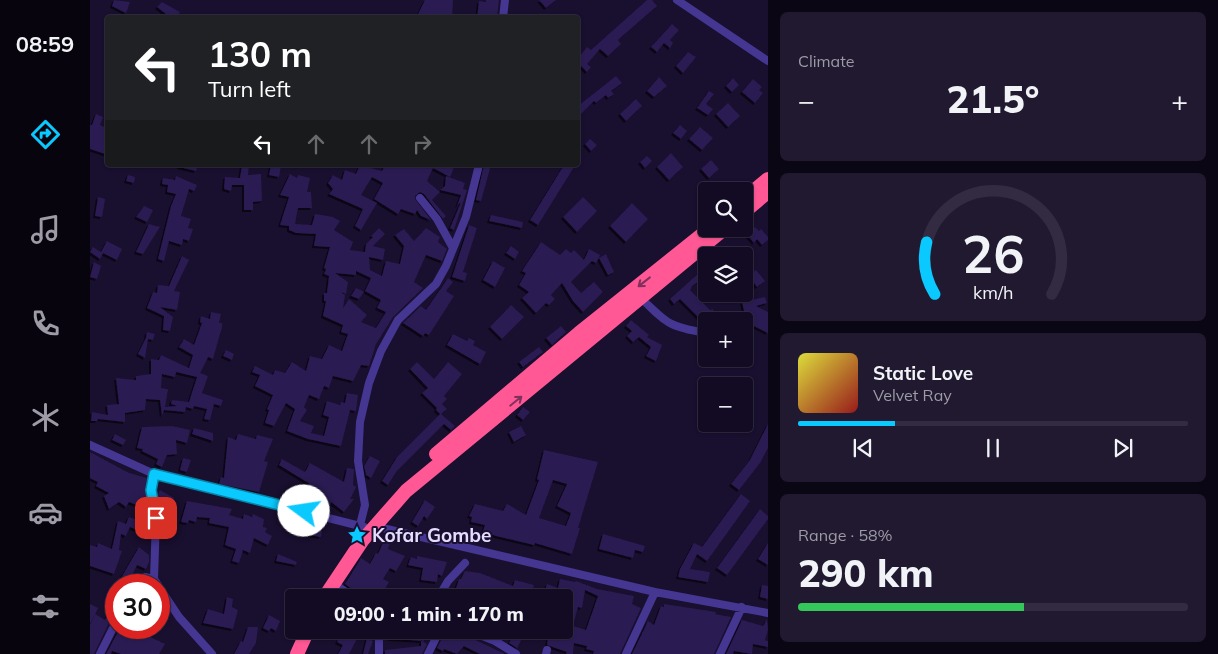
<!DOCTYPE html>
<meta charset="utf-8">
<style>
body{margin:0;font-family:Mulish,sans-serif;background:#201930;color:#f1f3f6;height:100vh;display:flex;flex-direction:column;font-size:19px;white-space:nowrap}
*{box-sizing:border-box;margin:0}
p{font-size:16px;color:#9d9ba6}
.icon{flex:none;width:28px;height:28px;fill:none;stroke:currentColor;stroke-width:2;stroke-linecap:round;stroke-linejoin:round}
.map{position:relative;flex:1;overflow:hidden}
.details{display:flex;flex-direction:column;gap:12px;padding:12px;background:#0a0613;width:450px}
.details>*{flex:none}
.hud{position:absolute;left:15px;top:15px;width:475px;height:152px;border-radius:5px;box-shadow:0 1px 4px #0004,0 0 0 1px #322b41;background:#202124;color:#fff;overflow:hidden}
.buttons{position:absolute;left:608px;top:182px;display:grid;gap:10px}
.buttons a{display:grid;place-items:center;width:55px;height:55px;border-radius:5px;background:#130b23;box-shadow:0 1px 4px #0004,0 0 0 1px #322b41;font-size:25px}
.speed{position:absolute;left:15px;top:574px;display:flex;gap:10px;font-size:25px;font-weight:700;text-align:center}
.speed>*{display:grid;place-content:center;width:65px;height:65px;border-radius:50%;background:#130b23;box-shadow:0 1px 4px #0004,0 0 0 1px #322b41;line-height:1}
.speed .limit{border:8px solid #d22;background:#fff;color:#111}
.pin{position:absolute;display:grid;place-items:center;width:42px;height:42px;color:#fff;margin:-21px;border-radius:10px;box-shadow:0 2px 8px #0006}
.me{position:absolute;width:55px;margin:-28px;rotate:284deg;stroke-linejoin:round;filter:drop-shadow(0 0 4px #0008)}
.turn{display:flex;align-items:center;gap:18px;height:105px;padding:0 20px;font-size:22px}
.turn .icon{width:65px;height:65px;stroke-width:2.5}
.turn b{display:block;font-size:35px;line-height:42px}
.lanes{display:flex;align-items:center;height:48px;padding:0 20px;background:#0003;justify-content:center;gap:25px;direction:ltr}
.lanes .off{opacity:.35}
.big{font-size:38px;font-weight:800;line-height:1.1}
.details .tile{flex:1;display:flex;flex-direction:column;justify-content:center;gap:8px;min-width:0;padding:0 18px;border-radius:8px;background:#201930}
.details .dial{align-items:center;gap:0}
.dial svg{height:130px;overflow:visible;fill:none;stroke:#322b41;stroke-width:7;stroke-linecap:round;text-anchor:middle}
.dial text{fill:#f1f3f6;stroke:none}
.song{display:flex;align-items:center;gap:15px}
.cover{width:60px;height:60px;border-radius:8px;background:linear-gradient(135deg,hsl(60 70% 55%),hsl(0 70% 35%))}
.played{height:5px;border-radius:2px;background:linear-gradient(90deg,#09c9ff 25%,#322b41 25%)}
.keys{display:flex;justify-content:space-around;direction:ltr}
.heat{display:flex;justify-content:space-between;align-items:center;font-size:28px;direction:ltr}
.charge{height:8px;border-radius:4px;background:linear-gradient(90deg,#34c759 58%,#322b41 0)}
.trip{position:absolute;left:195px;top:589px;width:288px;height:50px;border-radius:5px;background:#130b23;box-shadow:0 1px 4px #0004,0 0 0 1px #322b41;font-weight:800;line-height:50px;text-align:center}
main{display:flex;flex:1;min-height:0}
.dock{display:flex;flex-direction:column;width:90px;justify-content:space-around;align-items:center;background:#08040e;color:#9d9ba6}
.dock .icon{width:35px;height:35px}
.dock .on{color:#09c9ff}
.dock b{font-size:22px;color:#f1f3f6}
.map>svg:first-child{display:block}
.building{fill:#2c1a52;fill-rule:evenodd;filter:url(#shadow)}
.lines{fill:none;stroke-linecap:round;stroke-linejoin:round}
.street{stroke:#453692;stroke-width:8}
.highway{stroke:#ff5894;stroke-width:14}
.oneway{stroke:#80305c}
.route-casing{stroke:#0683a6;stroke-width:12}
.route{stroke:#09c9ff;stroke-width:9}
.labels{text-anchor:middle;stroke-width:4;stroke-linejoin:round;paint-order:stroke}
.poi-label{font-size:19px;font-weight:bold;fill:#e5ddff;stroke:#190f2f;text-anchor:start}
</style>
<main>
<nav class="dock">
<b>08:59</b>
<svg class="icon on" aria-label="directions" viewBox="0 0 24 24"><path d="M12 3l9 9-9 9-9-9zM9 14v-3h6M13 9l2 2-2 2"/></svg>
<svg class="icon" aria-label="music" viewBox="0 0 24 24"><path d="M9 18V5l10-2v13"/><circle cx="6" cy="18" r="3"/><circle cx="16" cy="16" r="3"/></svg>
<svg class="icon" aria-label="phone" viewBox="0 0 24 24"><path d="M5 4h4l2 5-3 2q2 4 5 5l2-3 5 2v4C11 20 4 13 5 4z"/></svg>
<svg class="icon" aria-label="climate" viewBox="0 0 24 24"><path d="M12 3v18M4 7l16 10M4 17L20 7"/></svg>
<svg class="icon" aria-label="car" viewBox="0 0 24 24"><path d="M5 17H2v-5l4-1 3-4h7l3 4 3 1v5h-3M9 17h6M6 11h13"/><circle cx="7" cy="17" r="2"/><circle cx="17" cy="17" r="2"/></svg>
<svg class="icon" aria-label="filters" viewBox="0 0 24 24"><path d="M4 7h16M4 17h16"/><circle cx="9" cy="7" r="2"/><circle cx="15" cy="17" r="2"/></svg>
</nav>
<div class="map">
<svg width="678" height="654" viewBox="0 0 678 654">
<defs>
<filter id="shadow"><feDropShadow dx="-2" dy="2" stdDeviation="0" flood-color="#0009"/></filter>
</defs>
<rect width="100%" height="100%" fill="#190f2f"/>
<path class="building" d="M24,0L40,2L36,13L22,6Z
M335,0H363L362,18H337L328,14Z
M396,0H409L407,18H387L389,1L396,2Z
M449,0H466L456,8Z
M557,0H562L567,6L528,40L531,44L518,56L510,49L497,64L501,67L497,72L491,66L488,70V58L497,47L501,50Z
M72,2L90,12L86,18H81L67,7Z
M582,24L589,30L580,40L583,43L580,48L574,43L567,52L561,47Z
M598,52L606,57L593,73L586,66Z
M526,76L532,83L521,91L524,94L518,98L516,95L506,103L504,101L488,117V106Z
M569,77L577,86L564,97L557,91Z
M643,78L649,85L642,92L636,86Z
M663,79L672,87L669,90L673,93L665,103L652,92Z
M619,91L624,94L616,104L623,109L618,115L607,108Z
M546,99L552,106L536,121L530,114Z
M638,103L650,116L638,127L626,114Z
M6,114L13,117L10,125L18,129V155L0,149V125H2Z
M590,125L597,131L591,139L583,133Z
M610,127L623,138L612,150L599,139Z
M500,139L507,145L501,151L495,144Z
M581,153L593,167L579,180L567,167Z
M557,156L562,161L555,168L550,162Z
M621,160L629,169L619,178L611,169Z
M90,165H108L106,171L89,167Z
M152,165H159L158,175L171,174L172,201L163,202V210H154V185H142L141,191L134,189L135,177L150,178Z
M181,165H191L189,177L179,175Z
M270,165L292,171L295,165H365L360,177L343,168L337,181L350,192L342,200L356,216L353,219L334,194L330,192L325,196V199L341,220L331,216L327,210L325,214L311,209L308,214L284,199L293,183L282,177L271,195L287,203L271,230L265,226L273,209L239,194L243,189L238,183L243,175L252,180L255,170L266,174Z
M394,165H401L391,201L386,200Z
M474,165L484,167L448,225L440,220Z
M200,174L207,178L208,175L220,178L217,192H221L222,208H208L205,224L222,225L225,214L243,217L250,221L244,230L263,242L260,250L275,252L276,244L283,237L281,236L289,228L295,234L283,246L295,249L293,260L279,257L280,270L292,276L296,261L310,264L314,246L305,235L314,229L324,241L336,228L350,237L348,242L357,249L352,261L336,255L324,282L333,288L303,317L286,344L279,366L271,365L263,381L243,376L239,388L234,386L229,399L219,395L214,407L217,410L210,421L224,426L221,433L234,436L239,417L233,415L237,401L250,405L251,402L255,403L257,393L268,395L266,411L260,410L251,446L218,439L197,431L205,409L196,403L184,426L175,423L179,410L177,409L183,395L165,386L170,375L162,372L165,366L183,375L185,370L195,373L202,362L216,371L220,356L232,359L239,345L252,351L258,334L251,332L253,325L233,316L236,301H234V293H237L239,276L234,274L236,269L234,268L240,247L224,246L226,234L206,233L199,230V226L190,225L199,197L190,195ZM266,271L281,278L275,291L291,300L287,308L296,312L286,328L271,322L277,315L259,299L253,308L255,295L251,292L256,294L258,282L245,273L266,275Z
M38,175L45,177L44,183L36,181Z
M86,176L107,185L104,191L99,189L91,216L101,219L98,228L103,229L99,241L93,239L92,245L79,241L74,261L68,259L81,206L86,194L77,192L78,185L72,184L73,178L85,180Z
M356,176L375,183L373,189L377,190L364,230L360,228L371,202L367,206L371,195L350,190L355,186Z
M8,197L15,199L12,217L5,216Z
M493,197L507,211L487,232L473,217Z
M542,203L558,219L536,242L520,226Z
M54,206L63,210L57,222L46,217Z
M401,215L433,222L432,228L399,221Z
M59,224L70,227L53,254L46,252Z
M379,225L387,228L373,272L377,273L375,281L362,277Z
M665,227L669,231L671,229L678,237V240L672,245L667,239L664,243L657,235Z
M17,241L32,249L27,260L13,253L10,259L0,252L3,247L11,252Z
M451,242L470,255L476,249L481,253L484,250L494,260L499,249L510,255L506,263L502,261L481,282L491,293L504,282L513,292L493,312L483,301L472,283L461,295L465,299L459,305L456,303L446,313L432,298L439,292L429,285L436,273L432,271Z
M421,246L429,252L425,259L416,253Z
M516,254L524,272L518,275L509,258Z
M92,256L99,260L84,291L90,292L87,310L70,307L83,317L80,331L73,330L74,316L57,308L63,292L67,293L68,285L79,286Z
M403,261L415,268L405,287L393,280Z
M654,261L663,272L666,270L675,281L667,287L654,270Z
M4,262L11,266L7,279L0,277Z
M610,272L614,278L602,286L600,290L620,310L623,309L625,314L648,315L649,311H654L652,302L675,297L677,303L666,306L678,312V333L662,325V328L654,327V321H615L614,317L610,319L590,299L584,304L580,299Z
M358,278L363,282L356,291L364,296L339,335L335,333L333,336L313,323L331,306L336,310Z
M266,288L274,292L269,299L261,296Z
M421,305L434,317L412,339L400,327Z
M121,312L131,314L129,323H132V327L123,359L118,357L110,373L118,376L112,393L133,400L131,406L124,404L120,420L114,419L117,409L104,406L103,409L96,407L95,412L74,410L72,416L70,400L56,399L55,410L35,413V422L8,419L7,421H1L2,412L18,415L17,405L29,404L26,378L46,380V376L61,374V359L69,360L71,355L99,368L103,355L89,347L94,339L104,345L112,323L110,322L111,316L120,319ZM86,372L107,377L99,402L82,400L81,404L87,406L75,407L78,389L71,388L72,374L85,377Z
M541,320L559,335L557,337L572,345L566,361L556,356L561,347L549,337L543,342L537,336L542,331L536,326Z
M471,326L476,332L462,345L456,338Z
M57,332L65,334L63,340L58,339L55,358L48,354L56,338Z
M363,334L377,341L379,338L385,341L383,345L396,352L390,364L357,345Z
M449,347L453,352L433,367L429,362Z
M136,350L144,354L142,360L133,356Z
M327,362L344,379L358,362L372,374L354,396L357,399L352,404L357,409L351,414L365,426L361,430L354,424L306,472L298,485L292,481L307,457L350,414L346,410L347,408L332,393L338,388L320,369Z
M433,407L440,412L433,420L427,415Z
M678,424V448L670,463L649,490L641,484L660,460Z
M82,426L100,430L97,443L86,440L87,454L77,455L72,467L66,464L68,459L52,451L53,449L47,448L52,427Z
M431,426L436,435L424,442L419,432Z
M104,428L123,433V441L102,434Z
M25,434L36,440L33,445L22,440Z
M148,434L166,439L167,435L183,439L174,461L178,462L169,492L129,484L131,477L134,478L138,437L146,440Z
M454,450L508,462L488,528H490L482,554L445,543L444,545L406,536L393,531L395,525L381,522L382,517L379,516L385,504L413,511L417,504L436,515L449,480L447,479ZM463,480L477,484L467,506L481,513L476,526L449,518Z
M0,452L39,473L57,478L55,489L58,505L57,515L59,510L60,528L57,534L40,527L36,536L31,534L29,550L32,551L24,574L0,566V545L7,547L8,543L22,549L28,521L36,524L39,517L45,519L49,506L39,502L36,507L29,502L19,509L14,496L19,493L6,486L8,482L0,478Z
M280,456L290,461L281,478L276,475L274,466Z
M93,458L101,460L97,472L90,470Z
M192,459L215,472L220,463L254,482L257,468L264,469L263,485L266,487L260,499H264L254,512L241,502L239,510L228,506L229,504L215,499L220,484L189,465Z
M70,490L84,498L76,515L71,512L68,494Z
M651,494L660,501L617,561L607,554L600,569L620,572L618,582L588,577L590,569L604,543L612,547Z
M335,500L345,507L337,519L334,516L328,526L322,522Z
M97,501L142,509L139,515L153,519L154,514L162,517L163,514L174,519L173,527L177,528L175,532L182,536L178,545L164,538L160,553L153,550L149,563L142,561L146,549L135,545L139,527L119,523L120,518L107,517L106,522L99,520L98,523L91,522Z
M670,509L678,516V519L637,575L627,568Z
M221,528L232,531L231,537L219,535Z
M513,534L555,546L553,552L545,550L543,558L509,549Z
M295,538L301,540L298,549L315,556L306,571L300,568L293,579L299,582L293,592L306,598H287L274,592L272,596L255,584L271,558L280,564L286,553L288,554Z
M678,543V565L668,559Z
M49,547L59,555V562L56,569L47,565L39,581L31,578Z
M188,554L207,562L206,565L186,561Z
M327,556L357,562L352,576L348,574L347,582L331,580L333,568L318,565L321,557L327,559Z
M375,571L390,573L423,586L425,580L444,585L441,598H419L420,592L399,589L391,598H355L360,588L365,591L369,579H371Z
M470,579L485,582L486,581L507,589L544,596L542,604L551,608L530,654H503L504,651L496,649L497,646L484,643L483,654H476L477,652L457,645L458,638L465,639L466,630H474V598H453L457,584L468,588ZM495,590L508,596L496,630L483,626L488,607L492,608Z
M672,585L678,586V599L670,597Z
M26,597V616L21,619L4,654H0V625L5,614L15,620Z
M137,597L143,599L142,607L148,610L143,629L113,623L118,609L134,614Z
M0,604L8,608L0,624Z
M574,604L626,612L625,614L641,617L624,654H542L558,621L564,625L571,606L574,607Z
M179,615L190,621L186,631L181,628L179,631L173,628Z
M677,619L678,630L675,640L678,641V647L663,644L662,654L644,651L643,654H636L652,620L673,626Z
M158,627H168L166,643L159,654H144L151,641L153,642Z
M30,628H41L75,644L69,654H31L22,651L21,654H16Z
M253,630H266L265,633L269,635L259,654H248L253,645L247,642Z
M295,630L313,635L316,630L324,633L325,630H338L334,641L302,639L295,637Z
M356,630H369L375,635L415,654H390L374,646L367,654L354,649L353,651L347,648Z
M392,630H436L447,633L446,638L433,636L427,648L419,643L422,637L409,631L406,636Z
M277,638L283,641L278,654H273Z
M331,640L337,644L332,654H295V650L331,646Z"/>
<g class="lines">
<path class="street" d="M587,0L678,61
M413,18L415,0
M330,198L347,219L363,248
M551,298C577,324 580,327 616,333
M654,339H655
M0,445L64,474L274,527
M64,474L61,490L66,518L64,579L68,585
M270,525L275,505L268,461L270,422L279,383L291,351L308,320L346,284L356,266L376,217L389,165
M284,526L565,592L678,613
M243,583L265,598
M44,585L55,577L64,579
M69,587L89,617L122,654
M348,598L358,581L375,563
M397,598V597
M289,630V654
M377,630L405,641L426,654
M10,654L26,622
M338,654L350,630
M456,654L457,650
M536,654L565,592
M630,654L652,607"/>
<path class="highway" d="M654,199L678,179
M654,212L678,192
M346,454L489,333L619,229
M234,598L272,541L316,491L634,229
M207,654L218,630"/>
</g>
<defs><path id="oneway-shaft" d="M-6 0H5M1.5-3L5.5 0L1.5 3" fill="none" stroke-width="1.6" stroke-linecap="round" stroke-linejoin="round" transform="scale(1.25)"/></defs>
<g class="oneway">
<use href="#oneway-shaft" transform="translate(554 282) rotate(142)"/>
<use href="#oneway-shaft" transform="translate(426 401) rotate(-39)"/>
</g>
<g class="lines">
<g class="route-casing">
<path id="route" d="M66,518L61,490L64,474L214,511"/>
</g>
<use href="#route" class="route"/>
</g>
<defs>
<g id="sight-bare" transform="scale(1.5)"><path d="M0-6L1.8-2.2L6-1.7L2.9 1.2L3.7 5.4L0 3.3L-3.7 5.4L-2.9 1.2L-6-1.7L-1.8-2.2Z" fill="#09c9ff" stroke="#190f2f" stroke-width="2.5" paint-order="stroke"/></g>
</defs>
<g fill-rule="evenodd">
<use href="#sight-bare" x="267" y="535"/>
</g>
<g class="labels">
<g class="poi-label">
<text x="282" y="542">Kofar Gombe</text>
</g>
</g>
</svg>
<div class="buttons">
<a><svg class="icon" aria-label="search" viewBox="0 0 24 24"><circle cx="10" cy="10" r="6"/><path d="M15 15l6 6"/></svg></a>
<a><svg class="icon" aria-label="layers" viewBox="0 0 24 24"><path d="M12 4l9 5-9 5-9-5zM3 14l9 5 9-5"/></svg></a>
<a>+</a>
<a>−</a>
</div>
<div class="speed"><div class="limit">30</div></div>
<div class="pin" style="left:66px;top:518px;background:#d93025"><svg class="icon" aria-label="arrive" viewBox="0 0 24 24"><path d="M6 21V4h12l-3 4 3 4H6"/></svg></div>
<svg class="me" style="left:214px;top:511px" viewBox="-20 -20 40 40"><circle r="19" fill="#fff"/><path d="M0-13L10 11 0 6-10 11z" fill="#09c9ff"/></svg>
<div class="trip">09:00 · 1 min · 170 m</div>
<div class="hud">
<div class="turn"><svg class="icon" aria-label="left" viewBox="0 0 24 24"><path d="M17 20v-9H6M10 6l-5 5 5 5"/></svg><div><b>130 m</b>Turn left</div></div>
<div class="lanes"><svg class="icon" aria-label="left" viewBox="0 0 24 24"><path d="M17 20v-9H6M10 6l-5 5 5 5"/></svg><svg class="icon off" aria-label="ahead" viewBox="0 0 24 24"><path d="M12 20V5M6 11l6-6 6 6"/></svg><svg class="icon off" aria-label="ahead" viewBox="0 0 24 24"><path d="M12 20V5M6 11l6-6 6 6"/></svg><svg class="icon off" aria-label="right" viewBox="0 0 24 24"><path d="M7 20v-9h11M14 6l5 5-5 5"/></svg></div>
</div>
</div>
<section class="details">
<div class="tile"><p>Climate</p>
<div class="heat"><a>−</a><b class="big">21.5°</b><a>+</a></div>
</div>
<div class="tile dial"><svg viewBox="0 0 100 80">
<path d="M14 69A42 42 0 1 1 86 69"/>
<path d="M14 69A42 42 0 0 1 9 37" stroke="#09c9ff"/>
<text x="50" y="56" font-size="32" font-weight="700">26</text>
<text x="50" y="72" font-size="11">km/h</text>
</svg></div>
<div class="tile">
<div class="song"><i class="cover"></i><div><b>Static Love</b><p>Velvet Ray</p></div></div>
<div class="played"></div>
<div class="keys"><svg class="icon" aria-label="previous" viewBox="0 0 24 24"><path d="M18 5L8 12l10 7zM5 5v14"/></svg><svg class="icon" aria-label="pause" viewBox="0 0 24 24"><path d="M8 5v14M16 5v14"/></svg><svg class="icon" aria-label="next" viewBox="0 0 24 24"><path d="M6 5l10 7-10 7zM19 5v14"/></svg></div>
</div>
<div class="tile"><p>Range · 58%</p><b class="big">290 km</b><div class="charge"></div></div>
</section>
</main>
